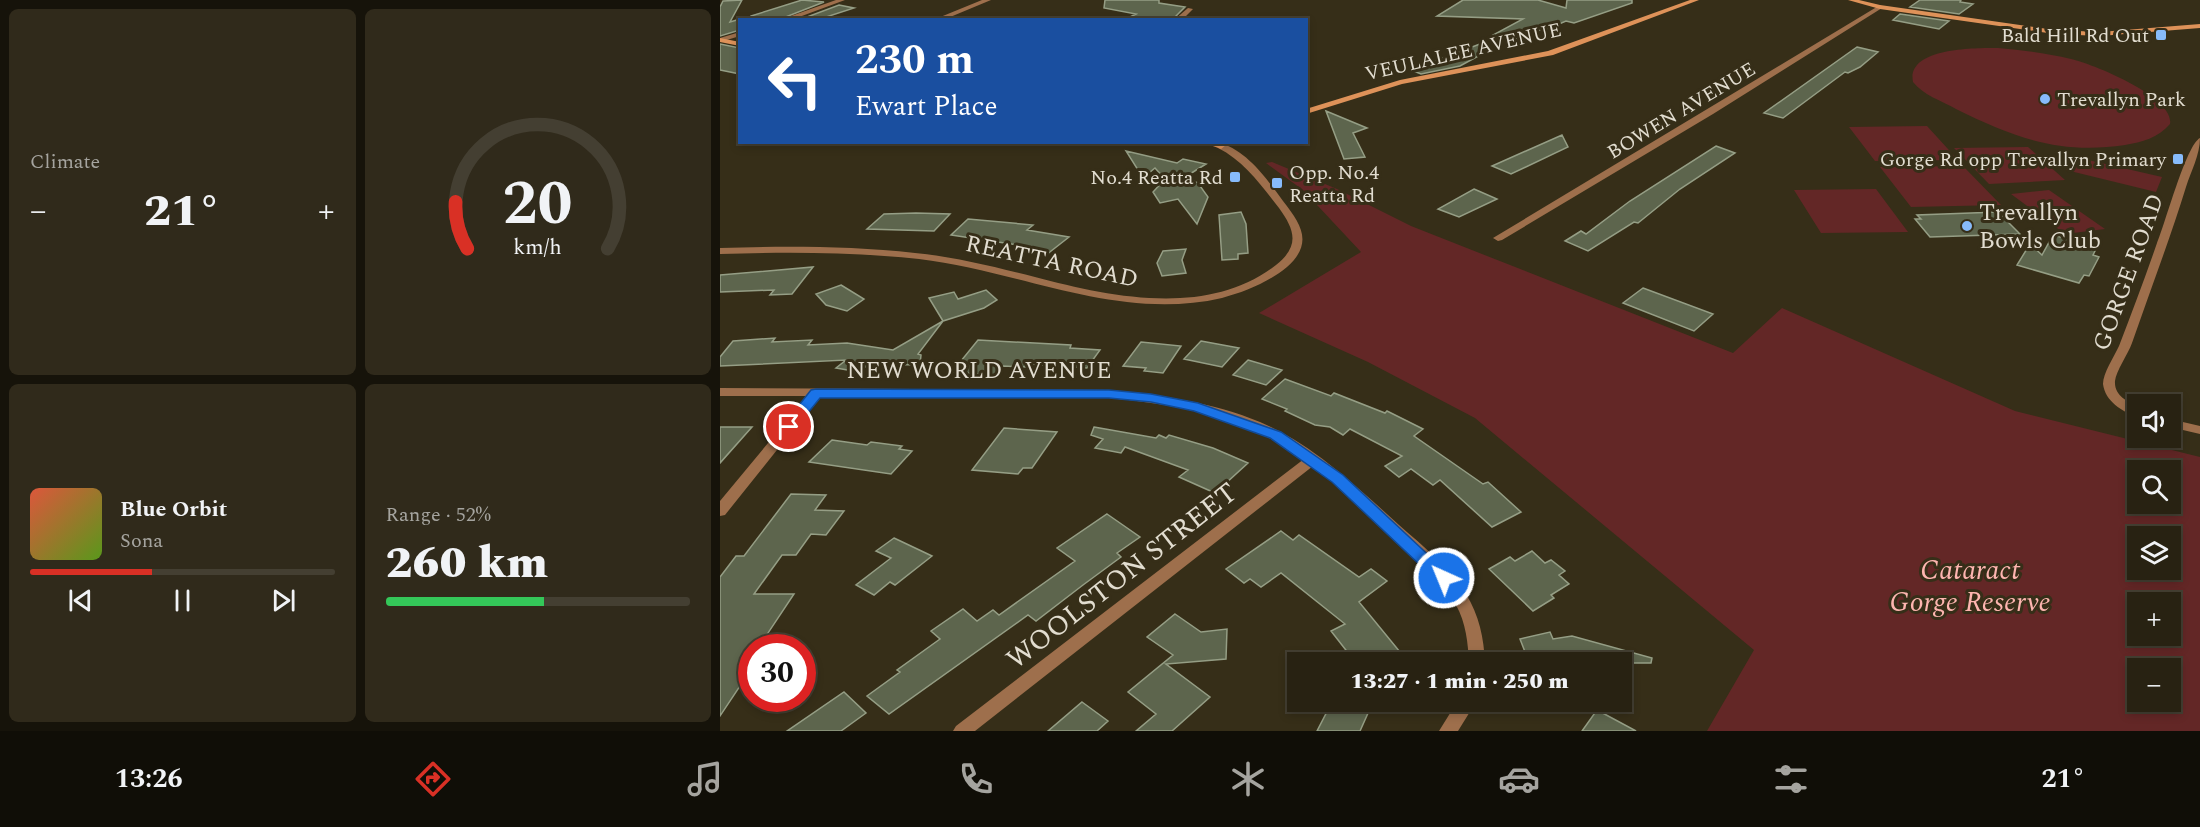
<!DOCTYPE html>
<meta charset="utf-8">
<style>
body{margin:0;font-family:Spectral,serif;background:#302a1b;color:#f1f3f6;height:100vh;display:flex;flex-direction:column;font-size:22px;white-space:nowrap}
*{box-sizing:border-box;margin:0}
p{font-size:20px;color:#a5a49f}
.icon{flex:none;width:33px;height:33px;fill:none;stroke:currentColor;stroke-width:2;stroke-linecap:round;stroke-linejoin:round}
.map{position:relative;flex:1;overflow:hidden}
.drawer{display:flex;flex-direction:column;gap:9px;padding:9px;background:#16130a;width:720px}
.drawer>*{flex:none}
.guide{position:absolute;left:18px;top:18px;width:570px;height:126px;border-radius:0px;box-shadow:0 3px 9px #0003,0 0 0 2px #443f32;background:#1a4fa0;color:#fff;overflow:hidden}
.buttons{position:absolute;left:1407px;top:394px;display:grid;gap:12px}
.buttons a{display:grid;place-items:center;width:54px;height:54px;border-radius:0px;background:#282212;box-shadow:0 3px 9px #0003,0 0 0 2px #443f32;font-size:30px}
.speed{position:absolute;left:18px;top:634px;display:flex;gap:12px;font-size:30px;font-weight:700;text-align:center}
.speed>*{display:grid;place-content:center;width:78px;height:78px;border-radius:50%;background:#282212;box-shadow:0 3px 9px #0003,0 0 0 2px #443f32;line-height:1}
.speed .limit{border:9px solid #d22;background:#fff;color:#111}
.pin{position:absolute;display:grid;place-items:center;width:51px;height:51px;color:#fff;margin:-26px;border:3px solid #fff;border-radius:50%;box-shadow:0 2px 6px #0007}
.me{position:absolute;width:66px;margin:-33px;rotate:316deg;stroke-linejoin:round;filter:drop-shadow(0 0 4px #0008)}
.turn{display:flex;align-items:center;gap:21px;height:126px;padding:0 18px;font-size:27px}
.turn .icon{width:78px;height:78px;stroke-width:2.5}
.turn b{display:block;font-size:42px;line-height:51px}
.big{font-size:45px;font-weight:800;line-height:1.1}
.drawer .card{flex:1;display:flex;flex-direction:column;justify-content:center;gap:9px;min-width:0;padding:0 21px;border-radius:9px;background:#302a1b}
.drawer .dial{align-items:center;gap:0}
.dial svg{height:156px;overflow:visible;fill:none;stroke:#443f32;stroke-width:7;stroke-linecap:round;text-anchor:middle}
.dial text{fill:#f1f3f6;stroke:none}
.song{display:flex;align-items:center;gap:18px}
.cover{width:72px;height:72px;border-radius:9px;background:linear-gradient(135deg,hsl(10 70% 55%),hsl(90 70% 35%))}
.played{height:6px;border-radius:3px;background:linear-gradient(90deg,#d93025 40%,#443f32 40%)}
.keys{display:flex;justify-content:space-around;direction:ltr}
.heat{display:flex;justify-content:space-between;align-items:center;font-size:33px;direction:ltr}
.charge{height:9px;border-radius:4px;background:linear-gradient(90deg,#34c759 52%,#443f32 0)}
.drawer .tiles{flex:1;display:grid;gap:9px;grid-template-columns:repeat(2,1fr)}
.trip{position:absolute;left:567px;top:652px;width:345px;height:60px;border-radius:0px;background:#282212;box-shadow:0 3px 9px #0003,0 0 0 2px #443f32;font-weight:800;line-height:60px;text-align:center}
.dock{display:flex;height:96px;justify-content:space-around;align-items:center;background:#100e07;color:#a5a49f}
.dock .icon{width:42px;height:42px}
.dock .current{color:#d93025}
.dock b{font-size:27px;color:#f1f3f6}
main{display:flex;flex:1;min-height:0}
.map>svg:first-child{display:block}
.green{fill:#632726;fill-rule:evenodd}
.building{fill:#5d654d;stroke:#959e85;stroke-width:1.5}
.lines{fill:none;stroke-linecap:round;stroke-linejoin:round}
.street{fill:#9e6f4c;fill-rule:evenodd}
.secondary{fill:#de9259;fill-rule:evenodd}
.route{fill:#1a73e8;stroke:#114b97;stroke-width:1.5}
.poi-dot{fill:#87bbfb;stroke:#362e18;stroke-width:2}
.labels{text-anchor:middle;stroke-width:6;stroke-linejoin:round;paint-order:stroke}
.far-poi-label{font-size:20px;fill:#e2ddd0;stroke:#362e18;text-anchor:end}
.far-street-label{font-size:20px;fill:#e2ddd0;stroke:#362e18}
.poi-label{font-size:24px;fill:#e2ddd0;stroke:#362e18;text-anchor:start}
.street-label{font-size:24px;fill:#e2ddd0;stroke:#362e18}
.near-park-label{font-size:28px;font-style:italic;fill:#feb5b0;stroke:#362e18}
.near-street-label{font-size:28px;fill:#e2ddd0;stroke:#362e18}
</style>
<main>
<section class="drawer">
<div class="tiles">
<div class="card"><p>Climate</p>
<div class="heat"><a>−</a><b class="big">21°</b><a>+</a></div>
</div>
<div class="card dial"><svg viewBox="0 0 100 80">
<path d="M14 69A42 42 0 1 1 86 69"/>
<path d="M14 69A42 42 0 0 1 8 45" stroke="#d93025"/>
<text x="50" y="56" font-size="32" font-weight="700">20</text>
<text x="50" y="72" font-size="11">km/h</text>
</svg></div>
<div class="card">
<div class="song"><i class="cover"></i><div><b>Blue Orbit</b><p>Sona</p></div></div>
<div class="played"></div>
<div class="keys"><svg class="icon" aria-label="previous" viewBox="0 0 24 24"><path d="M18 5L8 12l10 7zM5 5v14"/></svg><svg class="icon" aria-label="pause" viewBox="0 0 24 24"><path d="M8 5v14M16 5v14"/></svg><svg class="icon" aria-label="next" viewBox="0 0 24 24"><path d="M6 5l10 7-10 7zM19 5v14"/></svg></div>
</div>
<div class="card"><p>Range · 52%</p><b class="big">260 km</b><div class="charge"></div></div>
</div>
</section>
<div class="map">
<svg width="1480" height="731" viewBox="0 0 1480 731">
<rect width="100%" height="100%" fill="#362e18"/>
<path class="green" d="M1278,48C1302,50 1327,53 1351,59C1373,64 1455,97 1450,124C1438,138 1422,142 1405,145C1339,155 1293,137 1236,109C1222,101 1203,95 1193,82C1186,47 1257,48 1278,48Z
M1207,126L1238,160L1155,161L1129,127Z
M1308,147L1345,180L1269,184L1234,148Z
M1355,157L1442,177L1436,192L1346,170Z
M552,162L617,189L691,226L1013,353L1062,308L1295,411L1480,457V731H987L1034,650L755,418L648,362L539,313L641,252L583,190L546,163ZM1418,471H1450V504H1418ZM1418,537H1450V570H1418ZM1418,603H1450V636H1418ZM1418,669H1450V702H1418Z
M1243,166L1281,205L1191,207L1160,167Z
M1156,189L1188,232L1101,233L1074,190Z
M1329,190L1385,229L1345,234L1291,194Z"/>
<path class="building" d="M22,0L10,22L20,19V30L0,36V7L3,1Z
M82,0L104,2L58,20H32L31,16Z
M385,0H439V3L465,7L452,20H404L416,14L384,8Z
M743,0H818L846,8L847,0H912V3L854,23L846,21L825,30L821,29L804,40L773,35L803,19L717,16Z
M1200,0H1241L1240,2L1253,4L1239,14L1190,7Z
M119,5L134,8L97,20H79Z
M1180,14L1229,21L1219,29L1173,20Z
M0,44L20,48V74L0,70Z
M760,44L764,53L740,66L701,74L691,70Z
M1137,47L1158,52L1140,67L1128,73L1125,72L1063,118L1044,113Z
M606,111L647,128L633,133L645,157L624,159Z
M842,135L848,147L791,174L772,166Z
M996,146L1015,153L960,189L918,223L914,222L868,251L845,241L861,231L866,234L910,201Z
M406,151L457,163L463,159L486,164L465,177L478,183L488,197L477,224L458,199L440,203L433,192L445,179L435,168L423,178Z
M754,189L777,199L739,217L718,209Z
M521,212L526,224L528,253L518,254V259L502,260L499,215Z
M1278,212L1300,234L1210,237L1195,219H1201L1197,215Z
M196,213L230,214L214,231L147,229L164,214Z
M248,219L313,225L307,230L349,237L326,255L305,251L311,247L231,235Z
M1333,235L1377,247L1373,255L1379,257L1369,276L1364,275L1359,283L1297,265L1310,244L1322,255Z
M466,249L462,260L466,273L442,276L437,263L443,251Z
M93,267L72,294L50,295L54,290L0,292V275Z
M121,285L144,299L127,311L106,305L96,294Z
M923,288L993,314L974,331L903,303Z
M266,290L277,300L264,308L223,321L209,298L234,292L238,299Z
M223,321L198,354L201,355L200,365L149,364L139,372L116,368L126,360L0,366V357L13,341L55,338L52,342L92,340L88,345L127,343L173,350Z
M258,340L351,345L350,348L380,350L367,368L309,364L306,367L283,366L276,375L232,372Z
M481,341L519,348L502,367L464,359Z
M421,342L461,346L443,373L424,371L426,368L403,366Z
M528,360L562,370L546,385L513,375Z
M565,379L611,396L614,393L665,413L667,411L703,429L694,436L763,484L768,482L801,512L772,527L720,480L713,485L691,469L679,477L665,466L682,456L630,429L623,435L610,427L595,425L565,411L567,409L542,399Z
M0,427H32L0,463Z
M374,427L436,438L439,435L446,438L449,435L493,448L528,463L495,493L459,477L468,470L405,447L401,453L375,448L383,439L371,435Z
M284,428L337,432L312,468H303L298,474L252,470Z
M112,440L147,445L151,442L182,446L179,449L192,451L171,474L89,462Z
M71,494L106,495L95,510L124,511L106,535L91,534L76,555H62L34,594H74L38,648H32V668L0,716V577L16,556H24Z
M387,514L420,537L397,553L401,557L363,585L316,621L308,615L169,714L147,696L180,672L177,670L220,639L211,631L243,609L257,621L273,610L279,615L355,561L337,548Z
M561,531L573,540L579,535L639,577L651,569L667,581L639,602L689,663H636L611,631L625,624L561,573L541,587L530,579L524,583L506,569Z
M174,538L212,556L175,585L170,582L154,595L136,585L171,558L156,551Z
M812,551L825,563L831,560L845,571L839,575L849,584L831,595L834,598L813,611L769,569L790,557L795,561Z
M455,614L481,632L507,629L506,659L446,664L490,697L452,731H416L436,714L408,692L453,655L427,637Z
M830,632L833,639L852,636L932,658L931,663H869L840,654L809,662L800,639Z
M124,692L146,713L121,731H67Z
M362,702L388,721L377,731H328Z
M612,702H653L640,731H597Z
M877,710L916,731H862Z"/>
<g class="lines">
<path class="street" d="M116,0H125L71,20H60Z
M262,0H271L223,20H213Z
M1160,5L1163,7L1162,8L993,114L782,240L778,241L773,238Z
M468,8L473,9L462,20H454Z
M20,32V36L0,42V38Z
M1480,138C1480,155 1471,171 1466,187C1450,239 1430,291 1412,343C1408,354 1396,371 1395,381C1394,396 1407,401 1418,407V417C1402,412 1385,401 1383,384C1383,373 1394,357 1399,346C1412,312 1425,278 1437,243C1445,225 1466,145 1480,138Z
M501,143C528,152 547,179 563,201C581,224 594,243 567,267C549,282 525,292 502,298C398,322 301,271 199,259C133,252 67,252 0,254V248C65,246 130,246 195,253C236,257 275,267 315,277C391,297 488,318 556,265C580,246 575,230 559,208C541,185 524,161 498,148L497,146Z
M0,388L389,390C440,395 492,402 540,422C594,445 637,487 679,525C703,546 729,567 746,594C759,615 764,638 765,663H749C748,643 746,623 736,605C721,576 693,555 670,533C645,510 620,487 593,466L255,731H233L236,726L584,459C523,417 462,405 389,398L100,396L5,515L0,516V501L87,396H0Z
M1450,419L1480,426V434L1450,427Z
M737,702H756L738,731H719Z"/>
<path class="secondary" d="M970,0H979L833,55L682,84L586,114V109L680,80L828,51Z
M1128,0H1139L1160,5L1335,30L1380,32L1480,24V28L1380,36L1335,34L1160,9Z
M0,38L20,42V46L0,42Z
M482,142H510L501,149Z"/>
</g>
<path class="route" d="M96,389L389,390L431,394L478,403L561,432L623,475L733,578L730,582L724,584L718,582L612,482L550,438L474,411L431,402L389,398H100L74,430H64L61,427L64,424L91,390Z"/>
<g class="poi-dot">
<rect x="1435" y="29" width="12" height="12" rx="3"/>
<circle cx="1325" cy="99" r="6"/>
<rect x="1452" y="153" width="12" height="12" rx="3"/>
<rect x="509" y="171" width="12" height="12" rx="3"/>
<rect x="551" y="177" width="12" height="12" rx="3"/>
<circle cx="1247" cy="226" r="6"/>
</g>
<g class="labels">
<g class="far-poi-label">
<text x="1429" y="42">Bald Hill Rd Out</text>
<text x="1337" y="106" text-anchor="start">Trevallyn Park</text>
<text x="1446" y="166">Gorge Rd opp Trevallyn Primary</text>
<text x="569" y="179" text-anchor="start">Opp. No.4<tspan x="569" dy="23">Reatta Rd</tspan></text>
<text x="503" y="184">No.4 Reatta Rd</text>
</g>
<g class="far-street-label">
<text transform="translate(743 51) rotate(-13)" y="7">VEULALEE AVENUE</text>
<text transform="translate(961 110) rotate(-31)" y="7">BOWEN AVENUE</text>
</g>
<g class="poi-label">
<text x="1259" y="220">Trevallyn<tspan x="1259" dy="28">Bowls Club</tspan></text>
</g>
<g class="street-label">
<text transform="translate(332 261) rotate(12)" y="8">REATTA ROAD</text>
<text transform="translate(1408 272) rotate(-70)" y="8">GORGE ROAD</text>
<text x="259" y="378">NEW WORLD AVENUE</text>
</g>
<g class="near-park-label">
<text x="1250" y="579">Cataract<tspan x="1250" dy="32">Gorge Reserve</tspan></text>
</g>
<g class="near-street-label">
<text transform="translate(401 575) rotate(-38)" y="10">WOOLSTON STREET</text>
</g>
</g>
</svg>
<div class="buttons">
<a><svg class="icon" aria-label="sound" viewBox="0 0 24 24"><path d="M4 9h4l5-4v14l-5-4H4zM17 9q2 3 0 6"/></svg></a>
<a><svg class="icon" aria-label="search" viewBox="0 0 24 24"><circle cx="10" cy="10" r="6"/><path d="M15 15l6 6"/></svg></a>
<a><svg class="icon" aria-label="layers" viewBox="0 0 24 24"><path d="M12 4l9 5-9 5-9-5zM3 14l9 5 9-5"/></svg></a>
<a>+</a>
<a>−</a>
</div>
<div class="speed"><div class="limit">30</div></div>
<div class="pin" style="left:69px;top:427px;background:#d93025"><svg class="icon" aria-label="arrive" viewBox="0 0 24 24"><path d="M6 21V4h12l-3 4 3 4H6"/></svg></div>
<svg class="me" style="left:724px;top:578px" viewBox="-20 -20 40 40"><circle r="17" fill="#1a73e8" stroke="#fff" stroke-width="3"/><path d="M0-11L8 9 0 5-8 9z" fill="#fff"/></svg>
<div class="trip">13:27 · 1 min · 250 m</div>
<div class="guide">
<div class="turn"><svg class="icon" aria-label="left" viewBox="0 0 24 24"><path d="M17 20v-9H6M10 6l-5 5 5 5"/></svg><div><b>230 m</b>Ewart Place</div></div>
</div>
</div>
</main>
<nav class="dock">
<b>13:26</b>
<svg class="icon current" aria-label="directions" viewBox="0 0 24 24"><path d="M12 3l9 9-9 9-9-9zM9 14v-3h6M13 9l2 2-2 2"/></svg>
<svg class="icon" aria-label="music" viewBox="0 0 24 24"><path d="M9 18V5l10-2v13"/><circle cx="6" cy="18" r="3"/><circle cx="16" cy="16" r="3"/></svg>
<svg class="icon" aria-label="phone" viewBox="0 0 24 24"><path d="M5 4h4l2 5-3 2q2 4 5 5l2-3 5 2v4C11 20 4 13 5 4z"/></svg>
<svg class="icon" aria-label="climate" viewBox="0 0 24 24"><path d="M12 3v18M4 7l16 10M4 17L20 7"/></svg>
<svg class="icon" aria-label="car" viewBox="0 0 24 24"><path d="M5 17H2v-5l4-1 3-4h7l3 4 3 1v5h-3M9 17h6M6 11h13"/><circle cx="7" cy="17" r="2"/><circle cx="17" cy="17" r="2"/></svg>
<svg class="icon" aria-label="filters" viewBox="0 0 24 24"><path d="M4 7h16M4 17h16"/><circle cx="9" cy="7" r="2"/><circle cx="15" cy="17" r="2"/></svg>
<b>21°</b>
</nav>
